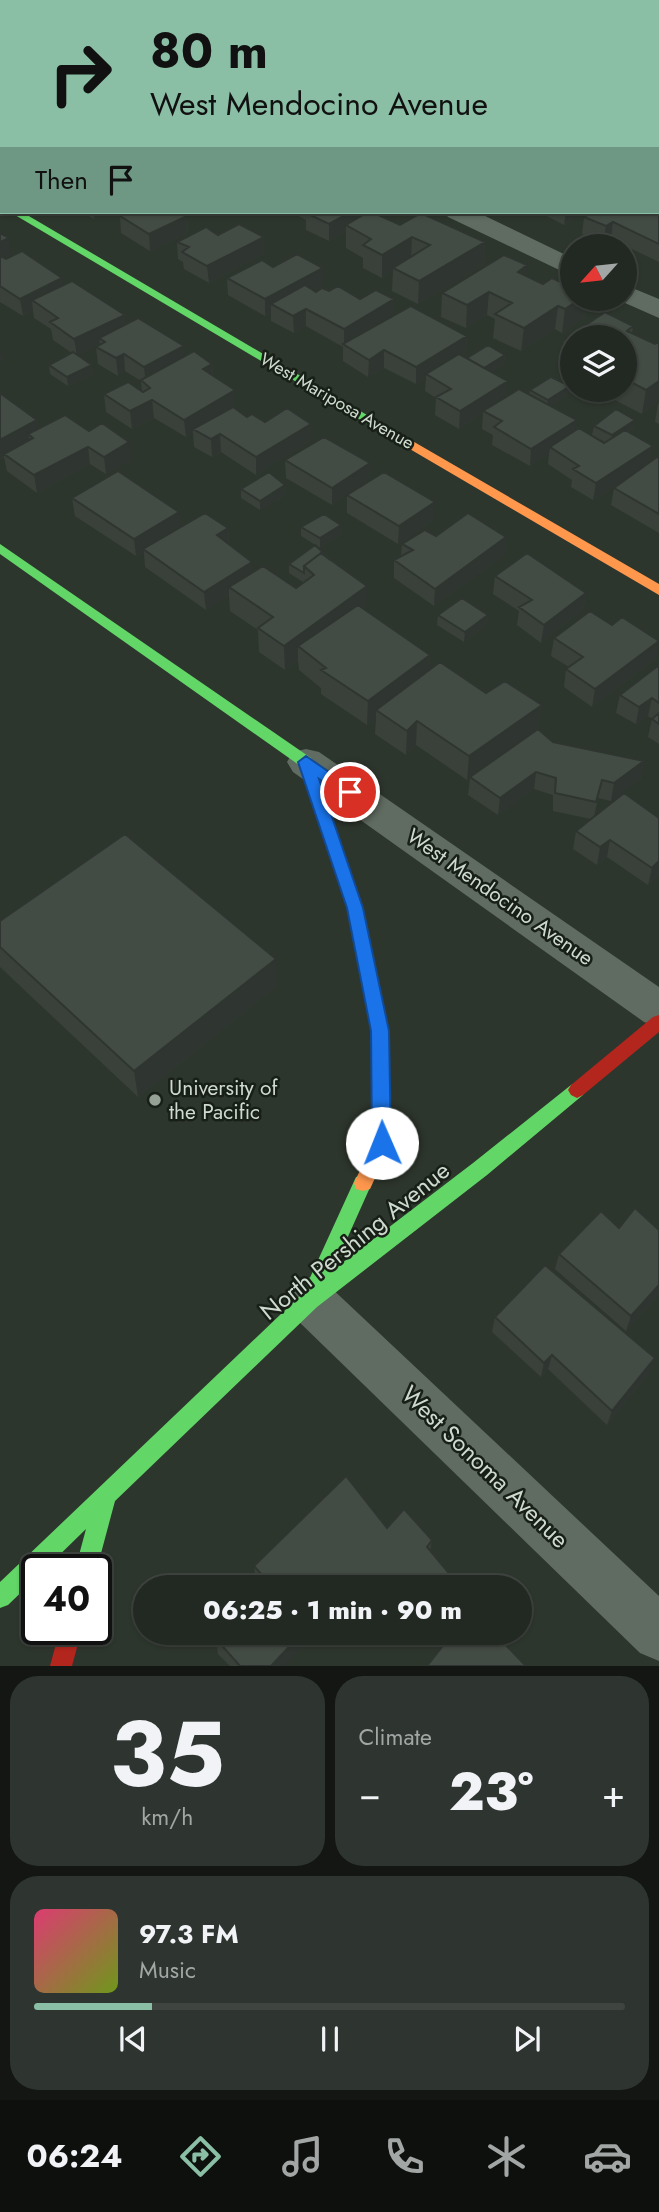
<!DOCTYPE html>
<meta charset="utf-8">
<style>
body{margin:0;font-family:Jost,sans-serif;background:#2e342f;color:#f1f3f6;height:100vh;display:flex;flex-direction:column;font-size:26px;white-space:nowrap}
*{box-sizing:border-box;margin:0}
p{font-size:23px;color:#a2a6a5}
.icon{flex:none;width:38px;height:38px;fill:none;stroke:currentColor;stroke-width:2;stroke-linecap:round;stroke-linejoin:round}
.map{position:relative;height:1666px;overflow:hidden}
.details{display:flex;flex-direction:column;gap:10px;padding:10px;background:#131613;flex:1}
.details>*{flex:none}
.guide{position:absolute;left:0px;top:0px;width:660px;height:214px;box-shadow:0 2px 5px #0004,0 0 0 2px #3f4440;background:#8abfa5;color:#111;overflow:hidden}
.needle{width:46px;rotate:243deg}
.controls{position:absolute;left:560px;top:234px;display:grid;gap:14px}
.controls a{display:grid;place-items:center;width:77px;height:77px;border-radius:50%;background:#222822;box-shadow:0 2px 5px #0004,0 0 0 2px #3f4440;font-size:35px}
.speed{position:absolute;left:21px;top:1554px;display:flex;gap:14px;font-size:35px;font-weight:700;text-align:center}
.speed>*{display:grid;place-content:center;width:91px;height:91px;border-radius:50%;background:#222822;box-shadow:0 2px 5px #0004,0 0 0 2px #3f4440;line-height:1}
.speed .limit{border:4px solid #111;border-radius:10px;background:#fff;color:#111}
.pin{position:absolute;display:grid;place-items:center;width:60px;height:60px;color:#fff;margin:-30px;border:4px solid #fff;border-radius:50%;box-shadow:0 2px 7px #0007}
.me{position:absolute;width:77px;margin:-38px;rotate:359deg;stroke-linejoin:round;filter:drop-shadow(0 0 5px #0008)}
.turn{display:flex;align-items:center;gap:24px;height:147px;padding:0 35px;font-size:32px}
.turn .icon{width:91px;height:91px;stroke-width:2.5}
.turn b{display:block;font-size:49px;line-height:60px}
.then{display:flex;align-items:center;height:66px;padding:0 35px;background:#0003;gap:14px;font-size:26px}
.big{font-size:52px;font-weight:800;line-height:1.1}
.details .tile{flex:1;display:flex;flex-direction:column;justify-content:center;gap:10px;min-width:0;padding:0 24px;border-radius:28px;background:#2e342f}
.details .dial{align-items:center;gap:0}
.dial b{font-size:91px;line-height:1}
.song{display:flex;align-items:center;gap:21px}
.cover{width:84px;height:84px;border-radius:10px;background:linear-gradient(135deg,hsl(340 70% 55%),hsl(80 70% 35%))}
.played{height:7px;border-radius:4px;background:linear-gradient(90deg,#8abfa5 20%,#3f4440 20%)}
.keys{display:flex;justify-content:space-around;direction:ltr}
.heat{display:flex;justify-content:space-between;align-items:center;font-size:38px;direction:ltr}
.details .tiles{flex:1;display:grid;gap:10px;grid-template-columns:1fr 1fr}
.tile:last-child{grid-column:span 2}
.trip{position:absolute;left:133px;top:1575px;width:399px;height:70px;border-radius:35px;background:#222822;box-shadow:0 2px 5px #0004,0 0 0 2px #3f4440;font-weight:800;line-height:70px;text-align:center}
.dock{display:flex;height:112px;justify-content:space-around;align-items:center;background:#0e100e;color:#a2a6a5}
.dock .icon{width:49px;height:49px}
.dock .selected{color:#8abfa5}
.dock b{font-size:32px;color:#f1f3f6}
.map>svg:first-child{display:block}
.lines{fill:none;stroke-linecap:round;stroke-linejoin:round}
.street{fill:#606b61;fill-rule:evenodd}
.fast{fill:#63d668;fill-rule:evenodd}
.slow{fill:#ff974d;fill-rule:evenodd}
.jam{fill:#b3261e;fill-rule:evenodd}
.wall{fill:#3a413a}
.shaded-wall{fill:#2f3530}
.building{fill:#434c44;stroke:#2f3530;stroke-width:2}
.route{fill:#1a73e8;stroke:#114b97;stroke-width:2}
.poi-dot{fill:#96a196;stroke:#171f17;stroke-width:2.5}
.labels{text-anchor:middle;stroke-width:5;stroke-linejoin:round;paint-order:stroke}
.far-street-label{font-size:18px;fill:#cfdacf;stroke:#171f17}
.street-label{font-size:21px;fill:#cfdacf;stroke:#171f17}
.poi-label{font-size:21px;fill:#cfdacf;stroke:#171f17;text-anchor:start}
.near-street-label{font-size:24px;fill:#cfdacf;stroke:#171f17}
</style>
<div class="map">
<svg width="659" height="1666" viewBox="0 0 659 1666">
<rect width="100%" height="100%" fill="#2d362d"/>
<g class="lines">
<path class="street" d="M10,0H34L36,2H11Z
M182,0H207L180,2Z
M487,0H512L514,2H488Z
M658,56H659V71H658Z
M2,69V83L0,84V70Z
M0,195L2,196V212L0,211Z
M444,212H477L572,258V276L448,217Z
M625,285L659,299V318L616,299H625Z
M306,749L319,752L659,987V1027L644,1022L293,772L287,762L293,752Z
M310,1277L327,1284L659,1596V1661L640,1653L293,1316L286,1300L293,1284Z"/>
<path class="fast" d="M10,212H22L384,425L378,429L374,428Z
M0,544L311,758L363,908L375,965L373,970L367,972L361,970L359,965L347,908L299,765L0,554Z
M577,1082L583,1085L586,1090L583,1095L487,1175L317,1307L115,1501L96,1572L75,1570L86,1529L44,1570H37V1577L8,1605L0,1608V1582L303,1293L356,1177L363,1175L370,1177L372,1183L333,1270L473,1163L571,1085Z"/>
<path class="slow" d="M378,421L659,584V595L374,428L372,425Z
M367,958L373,960L375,965L389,1031L391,1143L370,1189L363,1191L356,1189L354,1183L373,1143L371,1031L359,965L361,960Z"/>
<path class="jam" d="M659,1015V1032L583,1095L577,1098L571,1095L568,1090L571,1085L653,1017Z
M60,1629H82L72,1666H50Z"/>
</g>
<path class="wall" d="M84,0H134L129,2H87Z
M592,0H659V37H658V2H592Z
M658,86H659V143H658Z
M659,206V262L611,239L603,243L582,234L584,217Z
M82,212H109L94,219Z
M127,212H192V214L187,216L188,233L150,251L121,233L120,216L127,213Z
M291,212H378L377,214L400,225L485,242L484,265L418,304L392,291L393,271L382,278L363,268V258L346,248V232L329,241L306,230V220Z
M539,212H586L564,225Z
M0,233L11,255L5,258L63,285L126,324L184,356L212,364L213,376L235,408L247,417L265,422L311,441L256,475L221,452L212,457L194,447L193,433L186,437L154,418L132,429L106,412L104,394L142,391L141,381L125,371L118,376L98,364L96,347L78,355L94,375L68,386L50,374L49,365L72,353L53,340L51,329L34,318L33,311L23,316L0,302Z
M218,235L264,254L209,283L184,269L183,262L178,259L177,242Z
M273,267L323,286L313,291L316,292L329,291L360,299H394V316L467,336L466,354L463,356L467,358L505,355L504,364L492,372L506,397L529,395L530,390L568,395L551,406L575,430L604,443L605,442L592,435L594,426L635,420L633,429L629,432L650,462L659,458V533L611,505L614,488L617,485L593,500L571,487L572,480L548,464L549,454L530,466L492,445L493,435L482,429L483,413L459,429L435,415L436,398L425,391L426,378L416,384L384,368L368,377L343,361V347L306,326L294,333L271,321V313L265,316L228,295L227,278Z
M526,275L585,317L562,333L555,329L521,351L493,338L495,319L487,315L466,328L441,317L442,293Z
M605,312L633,326L632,333L655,344L659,342V401L642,414L611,398L613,390H625V338H572V369L561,363L564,340Z
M0,393L37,420L38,429L131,460L106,474L90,464L37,493L7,471L4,457L0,459Z
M659,403V424L655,422L658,404Z
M285,460L370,481L434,520L398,544L347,513V495L332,505L286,478Z
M285,485L286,495L260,510L241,498V489Z
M72,498L181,527L228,528L229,544L253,572L296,588L303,582L289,573V564L329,559L366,611L430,655L429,671L539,729L553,742L644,761L640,779L611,801L598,798L594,817L659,818V875L648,885L607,857L597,865L573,849L576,831L591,819L553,811V795L534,789L498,815L468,795L470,778L467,780L416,745L406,755L375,734L376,719L367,725L321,694V688L299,670L298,660L285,670L259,652L258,630L230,611L229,595L206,610L145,567L144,552L136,556L75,516Z
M301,527L341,535L320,548L301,536Z
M436,536L506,537L505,555L434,606L394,578V560L401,556L402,544Z
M495,576L586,593L583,610L541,643L517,625L519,611L493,594Z
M438,615H488L487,624L464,642L437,625Z
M554,638L656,659L592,707L564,687L566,669L569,667L551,656Z
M659,665V744L648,737L652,719L648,716L636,724L616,713L620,695Z
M0,921L277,986L138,1097L0,967Z
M619,1228L659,1230V1295L626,1331L555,1269L559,1254Z
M495,1317L650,1372L607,1425L548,1369L541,1377L492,1332Z
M387,1528L432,1540L430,1551L453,1578L451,1587H261L256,1581L254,1566Z
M353,1633H379L365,1647Z
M216,1639L285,1666H230L218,1654Z"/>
<path class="shaded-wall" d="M104,0H134L129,2H104Z
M343,0H388L384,2H339Z
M449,0H460V2H448Z
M2,12V29L0,30V13Z
M2,100V117L0,118V101Z
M2,122V140H0V123Z
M93,212H109L94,219Z
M171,212H192V214L187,216L188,233L150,251L149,234Z
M351,212H378V213L352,228L346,225V232L329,241V224Z
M566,212H586L564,225Z
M613,222L611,239L603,243L606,226Z
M264,237V254L209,283L207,266Z
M412,237L411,260L393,268V271L382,278V255Z
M9,238L11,255L0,260V242Z
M485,242L484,265L418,304L419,281Z
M527,265L525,288L518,272Z
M323,268V286L280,308L271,304V313L265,316V299Z
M62,278L65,295L32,300L33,311L23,316L20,299Z
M489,292L487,315L466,328L467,305Z
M394,299V317L344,344V329Z
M580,299H587L585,317L562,333L565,309Z
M558,306L555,329L521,351L524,328Z
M306,309V326L294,333L293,316Z
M125,315L126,333L99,338L100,345L77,356L74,339Z
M467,336L466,354L430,376L426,374V378L416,384V367Z
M184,346L185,363L146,385L144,367Z
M384,350V368L368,377L369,360Z
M2,352L4,361L0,364V353Z
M124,354L125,371L118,376L116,358Z
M505,355L504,364L482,379L483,369Z
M212,364L213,381L203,369Z
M92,365L94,375L68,386L67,377Z
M508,381L506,399L483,411V413L459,429L460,411Z
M659,381V401L642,414L646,390Z
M570,386L568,395L547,409L548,400Z
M235,390L236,408L197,431L193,429V433L186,437L184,420Z
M152,400L154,418L132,429L130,411Z
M37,420L40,438H33L28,434L30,443L4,454V457L0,459V440Z
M577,420L574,438L550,447L549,454L530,466L531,449Z
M635,420L633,429L611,445L612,435Z
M311,424V441L256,475V457Z
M220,434L221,452L212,457L211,439Z
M129,442L131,460L106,474L104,457Z
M653,446L650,464L593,500L596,483Z
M88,447L90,464L37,493L34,475Z
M370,463V481L332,505V488Z
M285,485L286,495L260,510V501Z
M435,502L434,520L398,544L399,526Z
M179,512L181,530L143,549L144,552L136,556L134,539Z
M341,525V535L320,548V538Z
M228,528L229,546L217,535Z
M506,537L505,555L434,606L435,589Z
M252,562L253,580L229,587V595L206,610L204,592Z
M367,586L366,611L298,646V660L285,670L284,646Z
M586,593L583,610L541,643L544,625Z
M488,615L487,624L464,642L465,632Z
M659,642L656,659L592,707L595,689Z
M430,655L429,679L376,710V719L367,725L368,701Z
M652,698L648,716L636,724L639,707Z
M542,705L539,729L467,780L469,756Z
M417,721L416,745L406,755L407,731Z
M644,761L640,779L611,801L614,783Z
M536,772L534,789L498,815L500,798Z
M610,840L607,857L597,865L600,847Z
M659,861V875L648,885L652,868Z
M276,959L277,986L138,1097L134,1071Z
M659,1285V1295L626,1331L631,1316Z
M552,1355L548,1369L541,1377L544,1363Z
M655,1358L650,1372L607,1425L612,1411Z
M453,1578L451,1587H444Z
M302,1633H316L285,1666H271Z
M366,1633H379L365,1647Z"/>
<path class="building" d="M217,0H235L239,2H213Z
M284,0H343L339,2H280Z
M387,0H449L448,1L450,2L384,1Z
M623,0H659V12H658V2H628Z
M658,86H659V120L658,119Z
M0,88L2,89V100L0,101Z
M2,110V122L0,123V111Z
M658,205L659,206V244L613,222L606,226L584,217L593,212H658Z
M130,212H179L187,216L149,234L120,216Z
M308,212H351L329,224L306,213Z
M368,212H372L400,225L421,213L485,242L419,281L393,268L430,245L412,237L382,255L363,245L371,239L346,225Z
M239,224L264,237L207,266L182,252L189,247L177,242L206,227L218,235Z
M0,233L9,238L0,242Z
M22,251L62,278L20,299L0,286V256L6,259Z
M297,254L323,268L265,299L227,278L262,260L273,267Z
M504,255L527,265L518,272L543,284L552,278L572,287V299H580L565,309L558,306L524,328L495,314L512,303L489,292L467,305L442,293Z
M72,281L125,315L74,339L50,322L58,318L32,300Z
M305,285L316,292L322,288L329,291L338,286L360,299L376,290L394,299L344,329L306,309L293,316L271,304Z
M411,306L467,336L416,367L384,350L369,360L343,344Z
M605,312L633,326L627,331L655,344L659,342V381L646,390L625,379V367L626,366L625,365V358L629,354L625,353V338H572V344L564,340Z
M138,318L184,346L144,367L124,354L116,358L96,347L105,342L99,338Z
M488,345L505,355L484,368L467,358Z
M194,351L212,364L203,369L235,390L184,420L152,400L130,411L104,394L128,382L143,392L150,388L141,380Z
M73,352L92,365L67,377L49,365Z
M459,354L508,381L460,411L436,397L451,389L426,374Z
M551,377L570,386L548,400L530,390Z
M519,389L577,420L531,449L494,427L502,421L483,411Z
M0,393L37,420L0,440Z
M233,407L247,417L252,414L265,422L287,408L311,424L256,457L220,434L211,439L193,429Z
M616,409L635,420L612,435L594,426Z
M65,415L89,431L102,423L129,442L104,457L88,447L34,475L4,454L33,438L28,434Z
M579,428L604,443L625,430L653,446L596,483L573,469L579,466L550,447Z
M324,437L370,463L332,488L285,460Z
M657,457L659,458V514L614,488Z
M118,471L179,512L134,539L72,498Z
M269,472L285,485L260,501L241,489Z
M384,472L435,502L399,526L347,495Z
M205,513L228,528L217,535L252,562L204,592L143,549Z
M468,513L506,537L435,589L394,560L413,550L402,544L425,530L436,536Z
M324,514L341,525L320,538L301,527Z
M315,545L329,558V559L321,553L304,566V573L289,564Z
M321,553L367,586L284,646L258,628L273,617L229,587L263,566L296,588L314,575L304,566Z
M527,553L586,593L544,625L519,607L532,600L495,576Z
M462,598L488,615L465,632L438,615Z
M358,605L430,655L368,701L321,670L326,668L298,646Z
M590,611L612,625L622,617L659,641L595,689L566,669L583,657L554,638Z
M440,662L486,693L505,681L542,705L469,756L417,721L407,731L376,710Z
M659,665V703L652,698L639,707L620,695Z
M659,713V724L652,719Z
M538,729L553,742L644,761L614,783L602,780L596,802L555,793L556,778L536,772L500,798L470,777Z
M624,793L659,818V861L652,868L610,840L600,847L576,831Z
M125,834L276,959L134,1071L0,947V921Z
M635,1208L659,1230V1285L631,1316L559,1254L601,1211L619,1228Z
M545,1265L655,1358L612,1411L552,1355L544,1363L495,1317Z
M346,1476L387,1528L404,1509L432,1540L427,1547L453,1578L444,1587H266L270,1584L254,1566Z
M222,1633H302L271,1666H240L216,1639Z
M453,1633H494L526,1666H427Z"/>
<path class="route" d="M306,756L358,792L356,796H345L319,779L363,908L389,1031L391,1143L388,1149L382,1151L375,1149L372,1143L371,1031L347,908L298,762Z"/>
<circle class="poi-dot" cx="155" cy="1100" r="7"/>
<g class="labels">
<g class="far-street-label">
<text transform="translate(337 401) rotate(30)" y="6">West Mariposa Avenue</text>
</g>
<g class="street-label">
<text transform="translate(500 897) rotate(35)" y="7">West Mendocino Avenue</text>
</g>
<g class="poi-label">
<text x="169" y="1095">University of<tspan x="169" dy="24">the Pacific</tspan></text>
</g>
<g class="near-street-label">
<text transform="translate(355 1241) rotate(-39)" y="8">North Pershing Avenue</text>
<text transform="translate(485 1467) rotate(44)" y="8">West Sonoma Avenue</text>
</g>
</g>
</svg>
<div class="controls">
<a><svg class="needle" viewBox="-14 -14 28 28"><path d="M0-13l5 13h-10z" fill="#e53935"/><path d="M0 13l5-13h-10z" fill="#a2a6a5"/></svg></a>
<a><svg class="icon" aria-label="layers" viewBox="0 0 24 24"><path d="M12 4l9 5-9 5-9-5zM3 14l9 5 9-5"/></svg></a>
</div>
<div class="speed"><div class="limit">40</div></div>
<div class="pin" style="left:350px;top:792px;background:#d93025"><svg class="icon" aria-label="arrive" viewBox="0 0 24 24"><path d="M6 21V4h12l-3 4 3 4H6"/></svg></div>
<svg class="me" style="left:382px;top:1143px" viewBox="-20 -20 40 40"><circle r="19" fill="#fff"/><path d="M0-13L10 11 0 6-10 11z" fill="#1a73e8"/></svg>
<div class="trip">06:25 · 1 min · 90 m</div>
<div class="guide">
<div class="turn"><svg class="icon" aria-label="right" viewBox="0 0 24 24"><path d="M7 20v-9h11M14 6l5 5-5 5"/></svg><div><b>80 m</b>West Mendocino Avenue</div></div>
<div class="then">Then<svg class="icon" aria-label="arrive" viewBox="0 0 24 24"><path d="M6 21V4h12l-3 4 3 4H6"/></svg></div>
</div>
</div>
<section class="details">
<div class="tiles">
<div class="tile dial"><b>35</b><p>km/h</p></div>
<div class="tile"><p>Climate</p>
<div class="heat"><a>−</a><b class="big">23°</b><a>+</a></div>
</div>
<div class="tile">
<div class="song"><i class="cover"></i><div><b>97.3 FM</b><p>Music</p></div></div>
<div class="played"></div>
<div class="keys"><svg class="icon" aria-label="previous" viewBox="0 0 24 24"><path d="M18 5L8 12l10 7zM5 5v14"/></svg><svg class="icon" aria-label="pause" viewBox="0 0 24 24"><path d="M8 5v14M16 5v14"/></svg><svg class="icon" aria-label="next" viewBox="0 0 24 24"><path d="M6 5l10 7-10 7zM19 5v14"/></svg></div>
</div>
</div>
</section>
<nav class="dock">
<b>06:24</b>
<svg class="icon selected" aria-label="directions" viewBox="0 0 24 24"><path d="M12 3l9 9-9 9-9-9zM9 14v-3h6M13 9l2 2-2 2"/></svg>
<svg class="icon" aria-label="music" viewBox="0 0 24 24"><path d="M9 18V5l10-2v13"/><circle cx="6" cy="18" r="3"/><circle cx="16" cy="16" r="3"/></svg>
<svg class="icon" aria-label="phone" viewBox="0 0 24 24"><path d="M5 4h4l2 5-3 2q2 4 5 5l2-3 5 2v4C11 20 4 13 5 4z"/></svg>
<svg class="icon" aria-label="climate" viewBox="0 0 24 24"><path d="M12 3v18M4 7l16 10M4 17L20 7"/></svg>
<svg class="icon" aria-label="car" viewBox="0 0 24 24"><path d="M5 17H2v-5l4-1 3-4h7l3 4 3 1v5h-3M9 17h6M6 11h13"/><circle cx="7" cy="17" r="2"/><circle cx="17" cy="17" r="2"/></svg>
</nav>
